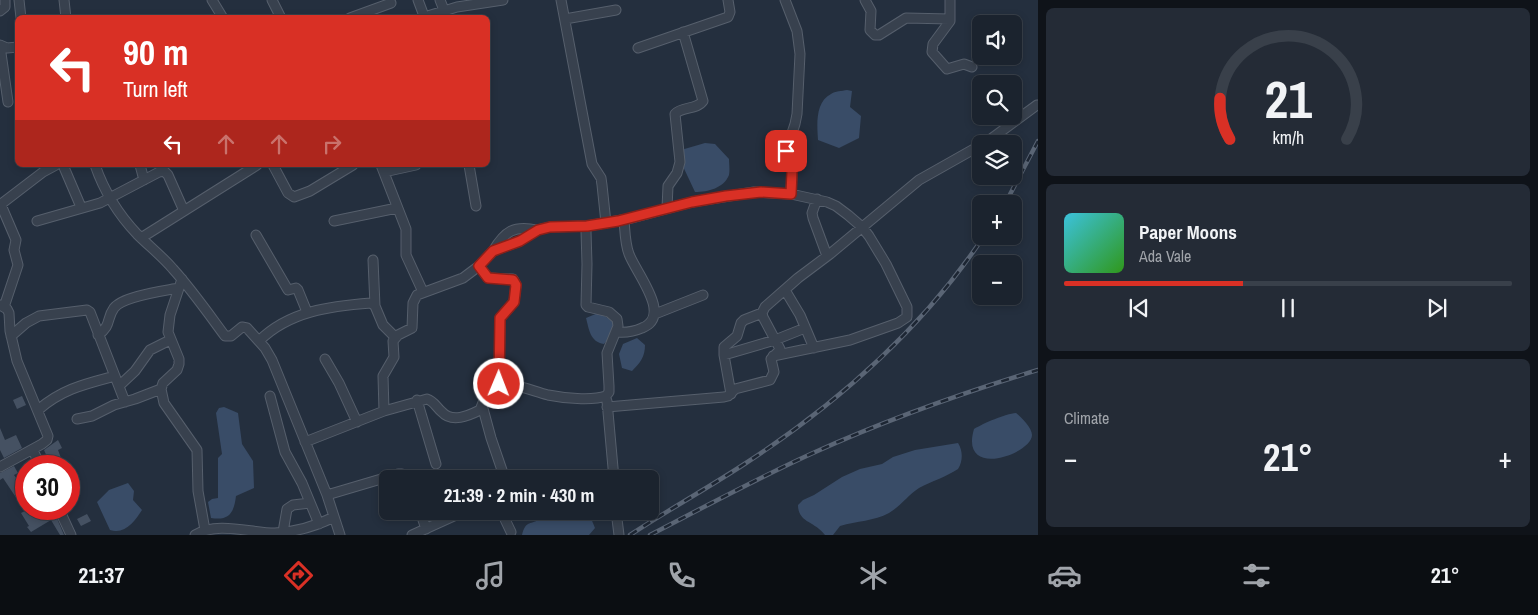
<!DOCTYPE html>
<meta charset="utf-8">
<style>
body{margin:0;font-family:"Archivo Narrow",sans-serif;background:#242b36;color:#f1f3f6;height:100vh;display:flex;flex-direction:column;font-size:19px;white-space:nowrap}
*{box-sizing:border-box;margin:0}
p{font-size:16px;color:#a0a4aa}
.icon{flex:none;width:28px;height:28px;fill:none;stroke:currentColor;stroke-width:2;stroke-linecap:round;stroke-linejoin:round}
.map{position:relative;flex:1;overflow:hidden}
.sheet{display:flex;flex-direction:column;gap:8px;padding:8px;background:#0f1319;width:500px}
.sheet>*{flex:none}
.top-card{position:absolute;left:15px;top:15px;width:475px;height:152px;border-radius:8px;box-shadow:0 2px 8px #0003,0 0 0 1px #39404a;background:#d93025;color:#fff;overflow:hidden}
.controls{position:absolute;left:972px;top:15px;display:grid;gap:10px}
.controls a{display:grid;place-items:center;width:50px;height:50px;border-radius:8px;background:#1b232e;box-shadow:0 2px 8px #0003,0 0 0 1px #39404a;font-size:25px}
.speed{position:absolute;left:15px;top:455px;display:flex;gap:10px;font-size:25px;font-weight:700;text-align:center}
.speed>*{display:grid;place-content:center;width:65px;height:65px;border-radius:50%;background:#1b232e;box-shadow:0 2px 8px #0003,0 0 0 1px #39404a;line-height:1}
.speed .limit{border:8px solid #d22;background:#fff;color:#111}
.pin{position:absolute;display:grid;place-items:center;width:42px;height:42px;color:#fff;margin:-21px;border-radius:10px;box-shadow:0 2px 8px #0006}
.me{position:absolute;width:55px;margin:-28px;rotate:1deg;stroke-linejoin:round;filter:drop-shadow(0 0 4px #0008)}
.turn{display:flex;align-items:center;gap:18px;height:105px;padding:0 25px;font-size:22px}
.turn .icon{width:65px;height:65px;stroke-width:2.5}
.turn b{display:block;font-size:35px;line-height:42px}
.lanes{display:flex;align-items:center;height:48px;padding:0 25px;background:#0003;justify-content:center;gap:25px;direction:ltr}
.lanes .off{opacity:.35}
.big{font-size:38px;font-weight:700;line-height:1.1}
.sheet .tile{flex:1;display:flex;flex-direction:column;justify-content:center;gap:8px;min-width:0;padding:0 18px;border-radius:8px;background:#242b36}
.sheet .dial{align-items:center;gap:0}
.dial svg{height:130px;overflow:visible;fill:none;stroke:#39404a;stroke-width:7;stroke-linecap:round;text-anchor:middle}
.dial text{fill:#f1f3f6;stroke:none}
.song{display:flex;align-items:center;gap:15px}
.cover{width:60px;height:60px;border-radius:8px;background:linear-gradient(135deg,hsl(190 70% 55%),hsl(110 70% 35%))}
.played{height:5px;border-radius:2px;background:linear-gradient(90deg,#d93025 40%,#39404a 40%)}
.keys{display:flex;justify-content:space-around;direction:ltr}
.heat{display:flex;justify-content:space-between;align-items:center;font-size:28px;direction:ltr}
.trip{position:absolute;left:379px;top:470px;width:280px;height:50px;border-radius:8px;background:#1b232e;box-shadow:0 2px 8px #0003,0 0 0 1px #39404a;font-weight:700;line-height:50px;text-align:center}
.tab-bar{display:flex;height:80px;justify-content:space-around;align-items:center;background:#0b0e12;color:#a0a4aa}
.tab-bar .icon{width:35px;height:35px}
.tab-bar .selected{color:#d93025}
.tab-bar b{font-size:22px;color:#f1f3f6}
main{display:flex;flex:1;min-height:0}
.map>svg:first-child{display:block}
.water{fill:#394c67}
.building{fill:#455162}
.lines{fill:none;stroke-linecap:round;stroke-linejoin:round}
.minor-casing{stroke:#565f6c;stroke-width:11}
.minor{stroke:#38414e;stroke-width:9}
.rail-casing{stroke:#5a6575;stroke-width:4.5}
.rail{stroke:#1d2633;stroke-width:2.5;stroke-dasharray:8;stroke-linecap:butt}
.route-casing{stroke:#8d1f18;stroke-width:12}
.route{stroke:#d93025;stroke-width:9}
</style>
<main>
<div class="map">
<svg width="1038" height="535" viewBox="0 0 1038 535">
<rect width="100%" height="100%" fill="#242f3e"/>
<path class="water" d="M847,90L852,91L850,107L861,116L859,138L839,148L818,140C817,125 815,102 831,94C835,91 842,91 847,90Z
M705,143L715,144L729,159C729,163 730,170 729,175C724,188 708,192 695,192L680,160L681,150Z
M598,313C606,317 615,320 616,331L604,344C590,342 589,329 586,318Z
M637,338L645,345C645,357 640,363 632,371L622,368L619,354L623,344Z
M224,407L238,413L242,444L253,461L254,488L236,496C234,513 229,521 211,518L208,502L212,499L218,498V458L222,454L216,413L219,408Z
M1016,413C1022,418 1032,428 1032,435C1032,454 959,480 974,429C984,423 1005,414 1016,413Z
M958,443C963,451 963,461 958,469C946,477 932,481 919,488C908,495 901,506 889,513C874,521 857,521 840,526L833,535H825C815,521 798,523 798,505L803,500L814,495L842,477L860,469L882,464L893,457L915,450Z
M128,483L134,491L133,500L142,510C135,521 125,535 110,530L97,502L109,490Z
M547,511H588L595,528L589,535H522C526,519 531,526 541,518C543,516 545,513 547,511Z"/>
<path class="building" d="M22,396L26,405L17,409L13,400Z
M0,428L5,440L16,435L22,448L4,458L0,450Z
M58,440L62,448L58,450L64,466H49L47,460L48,459L44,450Z
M14,466L18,473L14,475L26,492V509H53L64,535H60L51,520L31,532L27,527L29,526L21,513L25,511L3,478L0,480V473Z
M87,514L91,521L81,526L77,519Z"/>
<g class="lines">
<g class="minor-casing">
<path id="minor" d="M19,0L21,18
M64,0L66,18
M212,0L223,18
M272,0L281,18
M418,0L424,16
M440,0L444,10
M561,0L592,164L601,178L602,185L606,223
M785,0L797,31L800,54L797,114L795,124L786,151L792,171L791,194
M865,0L871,11L870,30L875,35H879L906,18L950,19
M950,0V21L933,44L932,52L947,69L964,64L972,67
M0,11L5,7V0
M350,18L391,3
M421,18L457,7L503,0
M565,19L616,10
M0,45L7,48L18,47
M0,46L8,102
M638,48L728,17L730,12L728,0
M984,144L1037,105
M63,165L81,207
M95,165C104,191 118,214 137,234C149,246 162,256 173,269C192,290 208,313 225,336H231L242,327L247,328L265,348L272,360L327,495L340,535
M140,165L144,180
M273,165L288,193L294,197L310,191L353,165
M381,165L406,229V255L423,292
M469,165L476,206
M384,172L416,165
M817,199L812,213L813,218L827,256
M0,205L43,172L56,165
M1,205L16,240L14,250L18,265L4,307
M667,208L668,186L677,173L680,162L675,114C682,106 697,110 703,101L683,32
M37,221L100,203L159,172L164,171L168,175L184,211
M334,221L397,208
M256,235L288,290L296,288L298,290L307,312
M141,238L257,165
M493,251C505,231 514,225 537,230
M373,260L375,306
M479,266L488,278L513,279L516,285L514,302L500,318L499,384
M182,279L170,315L168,332L179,359V364L177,370L163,383L161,389L164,403L197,450L198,491L205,530
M785,290L800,315L814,348
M0,305L7,309L9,313L10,331L17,361L48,436L47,440L42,444L0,467
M655,314L703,295
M616,332C626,333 633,332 642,328C673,316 636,273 629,254C625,244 625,231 624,220
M98,335C112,325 106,319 114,308C123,296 164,291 179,288
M11,336L26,323L39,316L87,310L90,312L125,402
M259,341C289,311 331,306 371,303L375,306L383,325L395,337
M724,355L775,340L805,328
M325,359L339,383L357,422
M119,386L135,371L150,350L170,340
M731,394L724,355V347L737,336L741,323L744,320L762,313
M270,396L285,452L302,483L319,524
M417,400L436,464
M607,401L614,479
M482,405L491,438L505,479
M607,407L724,397L728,396L735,389L770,380L774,372L771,359L779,351L780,349L763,317L762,313L765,307L798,278L830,254L919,180L981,145
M38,410C62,389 85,384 115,376
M384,411L383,376L394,357L393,341L398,335L412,328L413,303L417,295L463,278L479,266L493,251L520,241L537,230L550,227L587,226
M77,419L92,416L114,405L135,399L161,389
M305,442L384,411L427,399C434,401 436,407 442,412C452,423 468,416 480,410L488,390C506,378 528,390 548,395C563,398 592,401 606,396L609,392V386L607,353L618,326L617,319L609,312L588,307L586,305L587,264L586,231L587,226L628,219L692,202L754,192L791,194L827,202L836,206L848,215L862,227L869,236L886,264L907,307V317L898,323L850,340L773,356
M33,450L40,466
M327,495L398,474H402L406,479
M59,509L71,535
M420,511L426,529
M501,511L511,532
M616,511L619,535
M283,532L287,509L293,505L310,503
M195,535C218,521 250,533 275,533C295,532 316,526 334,517
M412,535L465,511"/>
</g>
<use href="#minor" class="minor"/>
<g class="rail-casing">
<path id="rail" d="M1005,204L1038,141
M630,535C668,510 708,488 746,463C838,403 923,328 984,236
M650,535C704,507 758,478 813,453C886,420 962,393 1038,370"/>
</g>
<use href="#rail" class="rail"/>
</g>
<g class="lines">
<g class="route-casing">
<path id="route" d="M499,384L500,318L514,302L516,285L513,280L488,278L479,266L493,251L520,241L538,230L550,227L587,226L618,221L692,202L726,196L761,192L791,194L792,171L786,151"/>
</g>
<use href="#route" class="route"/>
</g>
</svg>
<div class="controls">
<a><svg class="icon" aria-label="sound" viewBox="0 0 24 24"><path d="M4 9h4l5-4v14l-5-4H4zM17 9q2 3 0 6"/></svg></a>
<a><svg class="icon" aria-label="search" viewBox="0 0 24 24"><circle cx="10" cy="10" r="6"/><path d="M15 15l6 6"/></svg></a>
<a><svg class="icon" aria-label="layers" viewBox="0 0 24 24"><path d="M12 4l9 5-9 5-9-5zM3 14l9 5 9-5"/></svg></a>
<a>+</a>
<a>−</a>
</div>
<div class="speed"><div class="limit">30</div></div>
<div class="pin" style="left:786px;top:151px;background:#d93025"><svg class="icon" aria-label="arrive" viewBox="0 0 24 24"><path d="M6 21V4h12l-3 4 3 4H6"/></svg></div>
<svg class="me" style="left:499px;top:384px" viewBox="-20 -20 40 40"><circle r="17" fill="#d93025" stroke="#fff" stroke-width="3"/><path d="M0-11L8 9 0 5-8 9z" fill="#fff"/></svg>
<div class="trip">21:39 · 2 min · 430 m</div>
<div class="top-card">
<div class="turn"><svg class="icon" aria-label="left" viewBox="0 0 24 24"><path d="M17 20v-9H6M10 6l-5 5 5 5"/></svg><div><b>90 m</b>Turn left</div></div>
<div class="lanes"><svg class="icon" aria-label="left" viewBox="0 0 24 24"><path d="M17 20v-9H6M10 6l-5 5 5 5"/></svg><svg class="icon off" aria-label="ahead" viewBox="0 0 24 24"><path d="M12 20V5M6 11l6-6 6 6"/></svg><svg class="icon off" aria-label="ahead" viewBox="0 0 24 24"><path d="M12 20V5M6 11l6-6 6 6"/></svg><svg class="icon off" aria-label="right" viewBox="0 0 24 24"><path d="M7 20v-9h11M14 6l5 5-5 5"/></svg></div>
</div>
</div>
<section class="sheet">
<div class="tile dial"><svg viewBox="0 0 100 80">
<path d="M14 69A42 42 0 1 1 86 69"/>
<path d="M14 69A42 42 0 0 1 8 44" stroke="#d93025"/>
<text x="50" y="56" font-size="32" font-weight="700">21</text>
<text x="50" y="72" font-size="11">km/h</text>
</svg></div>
<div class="tile">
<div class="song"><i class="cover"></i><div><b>Paper Moons</b><p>Ada Vale</p></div></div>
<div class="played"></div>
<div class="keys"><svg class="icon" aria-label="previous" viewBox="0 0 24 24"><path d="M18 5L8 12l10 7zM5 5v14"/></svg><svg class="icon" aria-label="pause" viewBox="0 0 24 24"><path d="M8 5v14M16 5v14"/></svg><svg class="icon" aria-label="next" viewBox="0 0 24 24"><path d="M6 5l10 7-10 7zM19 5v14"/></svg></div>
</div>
<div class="tile"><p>Climate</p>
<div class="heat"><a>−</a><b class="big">21°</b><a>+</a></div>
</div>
</section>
</main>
<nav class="tab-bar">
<b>21:37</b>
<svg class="icon selected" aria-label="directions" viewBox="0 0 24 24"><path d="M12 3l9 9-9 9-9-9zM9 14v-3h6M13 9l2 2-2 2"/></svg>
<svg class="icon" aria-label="music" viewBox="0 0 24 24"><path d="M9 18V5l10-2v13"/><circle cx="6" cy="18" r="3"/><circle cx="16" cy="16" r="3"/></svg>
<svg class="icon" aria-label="phone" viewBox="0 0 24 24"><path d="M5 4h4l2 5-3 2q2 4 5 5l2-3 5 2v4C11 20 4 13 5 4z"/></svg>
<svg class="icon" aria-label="climate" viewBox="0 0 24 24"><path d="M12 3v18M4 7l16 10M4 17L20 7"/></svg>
<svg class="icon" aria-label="car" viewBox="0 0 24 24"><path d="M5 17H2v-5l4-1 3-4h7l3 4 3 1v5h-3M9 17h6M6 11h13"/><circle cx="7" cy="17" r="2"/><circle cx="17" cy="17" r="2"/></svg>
<svg class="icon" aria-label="filters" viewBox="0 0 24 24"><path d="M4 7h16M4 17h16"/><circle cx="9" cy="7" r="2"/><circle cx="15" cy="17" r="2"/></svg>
<b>21°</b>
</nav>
